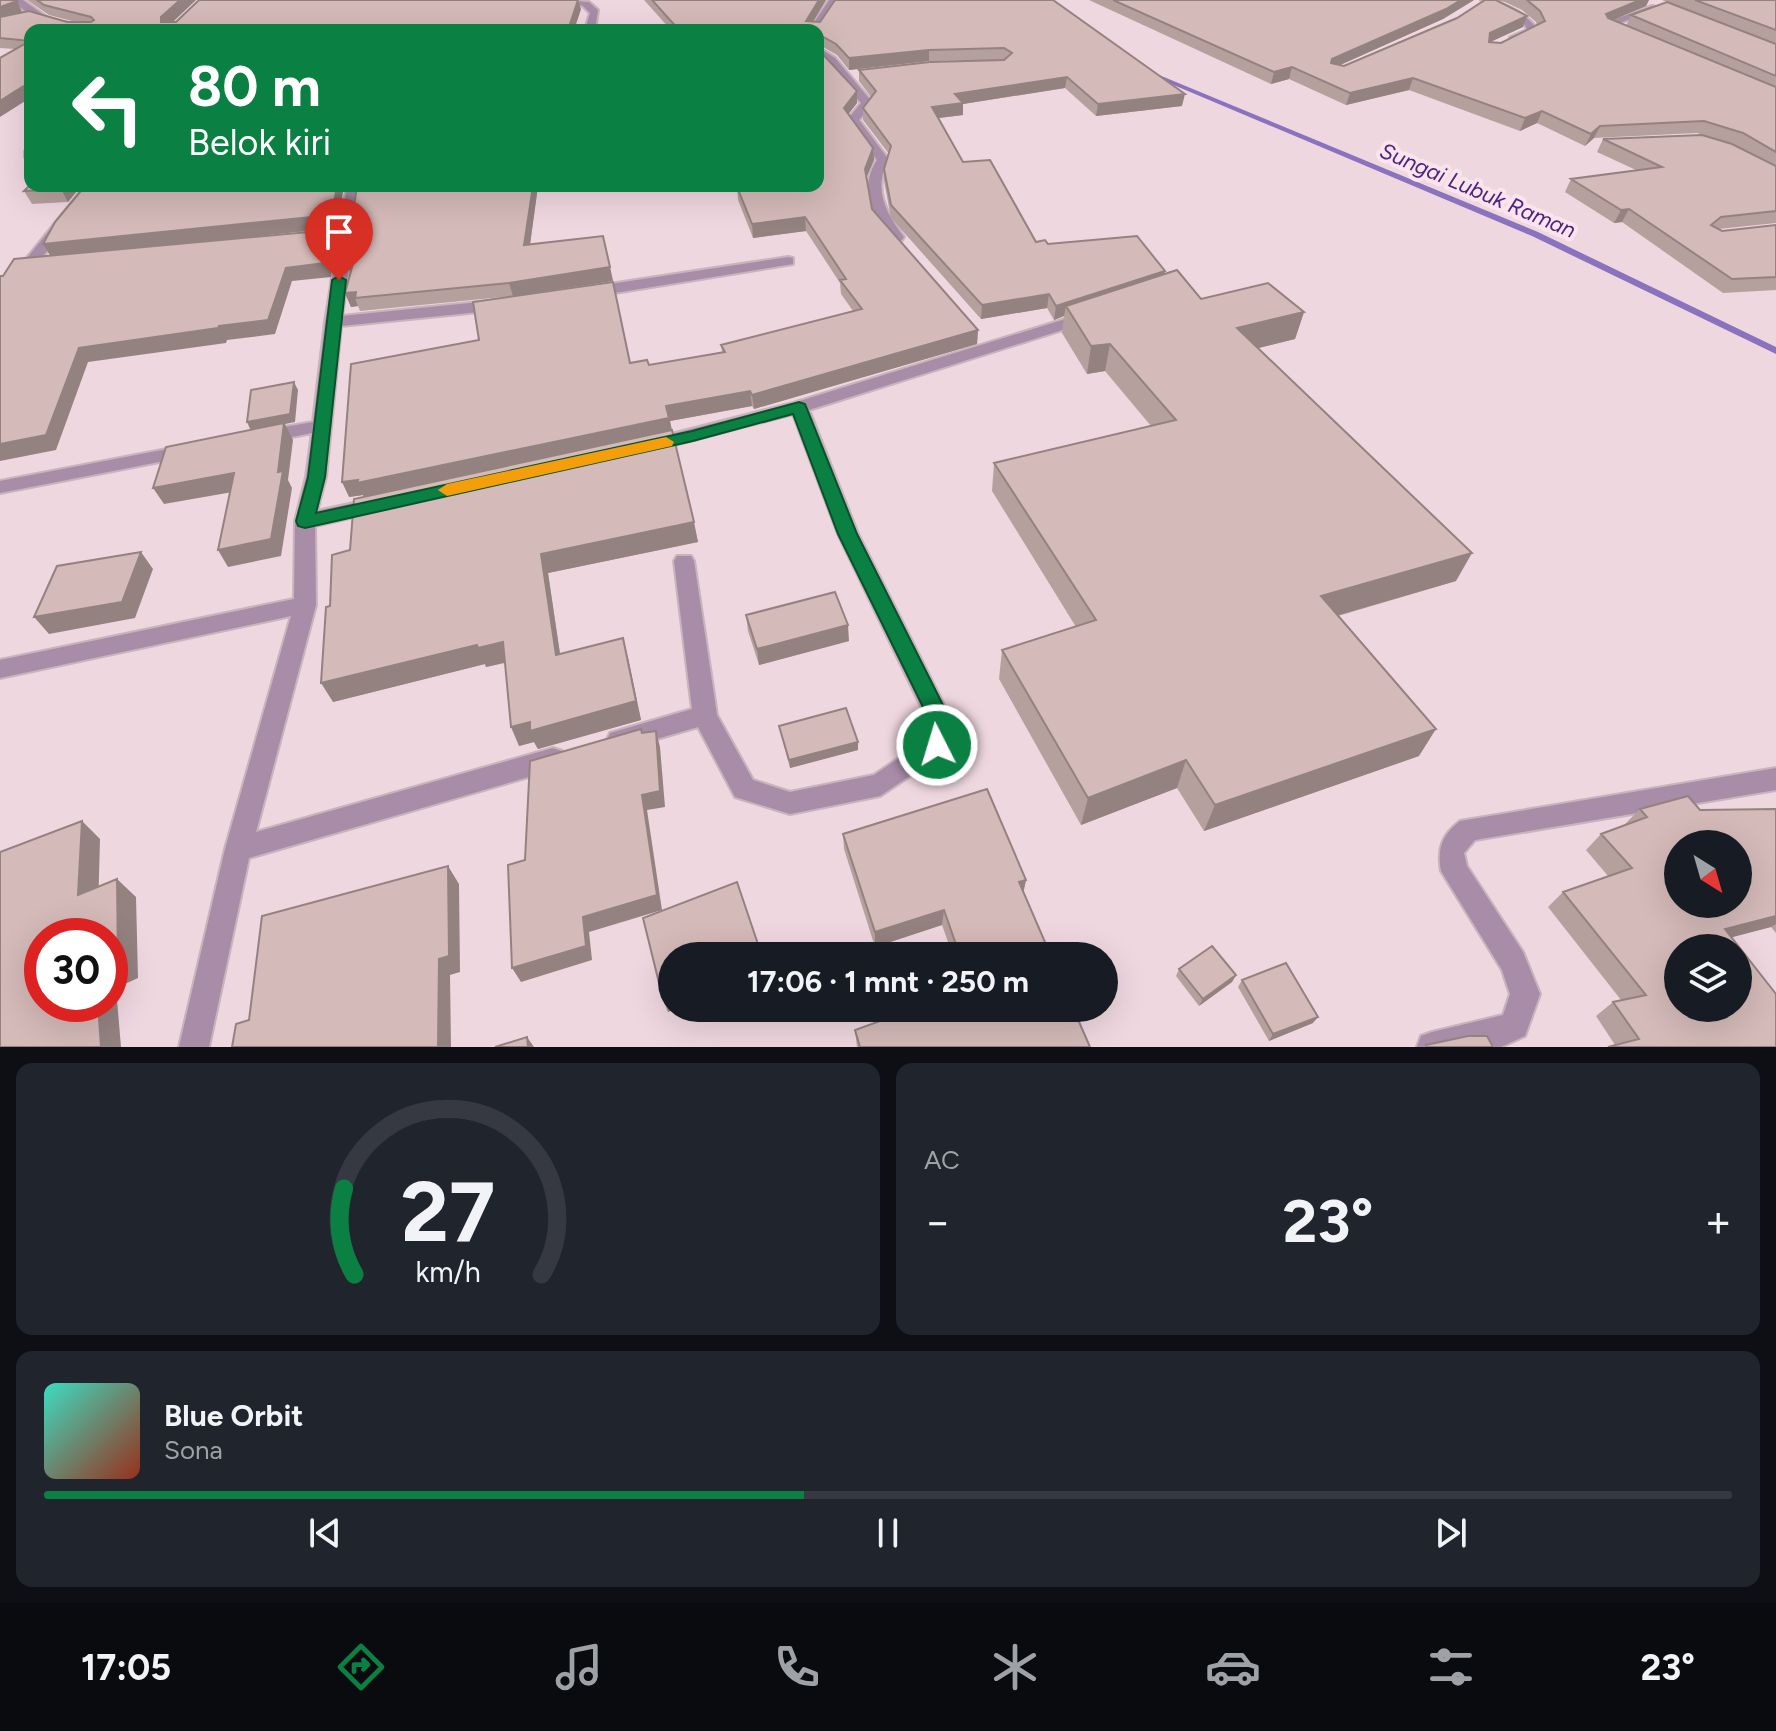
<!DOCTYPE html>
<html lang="id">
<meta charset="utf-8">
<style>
body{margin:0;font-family:Figtree,sans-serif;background:#20242c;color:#f1f3f6;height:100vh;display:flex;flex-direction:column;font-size:30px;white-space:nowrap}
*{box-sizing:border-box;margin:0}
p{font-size:26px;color:#9ea1a6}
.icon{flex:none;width:44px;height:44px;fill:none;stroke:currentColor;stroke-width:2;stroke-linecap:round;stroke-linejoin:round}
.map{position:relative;height:1047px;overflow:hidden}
.drawer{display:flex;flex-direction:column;gap:16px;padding:16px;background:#0d0f14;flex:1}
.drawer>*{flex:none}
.hud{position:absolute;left:24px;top:24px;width:800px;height:168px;border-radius:16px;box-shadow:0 8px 32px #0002;background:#0b8043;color:#fff;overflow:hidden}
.needle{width:52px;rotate:143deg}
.fabs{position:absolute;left:1664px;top:830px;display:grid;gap:16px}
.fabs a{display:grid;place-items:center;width:88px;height:88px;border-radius:50%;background:#171b24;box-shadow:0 8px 32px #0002;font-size:40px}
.speed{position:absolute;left:24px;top:918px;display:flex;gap:16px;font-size:40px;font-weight:700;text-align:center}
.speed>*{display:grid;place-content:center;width:104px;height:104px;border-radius:50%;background:#171b24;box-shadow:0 8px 32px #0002;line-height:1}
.speed .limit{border:12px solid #d22;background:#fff;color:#111}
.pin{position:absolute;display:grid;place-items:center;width:68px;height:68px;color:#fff;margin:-82px -34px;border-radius:50% 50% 50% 0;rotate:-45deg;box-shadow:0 0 8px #0007}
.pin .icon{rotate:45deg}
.me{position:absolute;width:88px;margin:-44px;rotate:355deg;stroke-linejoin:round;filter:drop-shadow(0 0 6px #0008)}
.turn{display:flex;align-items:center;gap:28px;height:168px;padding:0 32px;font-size:36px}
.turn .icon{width:104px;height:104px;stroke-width:2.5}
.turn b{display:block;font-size:56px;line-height:68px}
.big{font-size:60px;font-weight:700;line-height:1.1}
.drawer .widget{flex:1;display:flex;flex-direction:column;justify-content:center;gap:12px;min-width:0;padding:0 28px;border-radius:16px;background:#20242c}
.drawer .dial{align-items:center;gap:0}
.dial svg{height:208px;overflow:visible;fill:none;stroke:#363941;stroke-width:7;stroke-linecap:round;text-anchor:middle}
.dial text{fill:#f1f3f6;stroke:none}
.song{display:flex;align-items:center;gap:24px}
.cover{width:96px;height:96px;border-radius:12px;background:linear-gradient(135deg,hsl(170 70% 55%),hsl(10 70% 35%))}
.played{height:8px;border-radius:4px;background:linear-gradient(90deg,#0b8043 45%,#363941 45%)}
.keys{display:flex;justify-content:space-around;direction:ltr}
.heat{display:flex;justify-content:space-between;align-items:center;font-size:44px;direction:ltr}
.drawer .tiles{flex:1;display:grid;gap:16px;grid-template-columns:1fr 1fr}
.widget:last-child{grid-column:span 2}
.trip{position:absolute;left:658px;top:942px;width:460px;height:80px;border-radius:40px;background:#171b24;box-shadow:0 8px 32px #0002;font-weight:700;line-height:80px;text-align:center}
.tab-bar{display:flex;height:128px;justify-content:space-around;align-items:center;background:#090b0e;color:#9ea1a6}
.tab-bar .icon{width:56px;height:56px}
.tab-bar .selected{color:#0b8043}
.tab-bar b{font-size:36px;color:#f1f3f6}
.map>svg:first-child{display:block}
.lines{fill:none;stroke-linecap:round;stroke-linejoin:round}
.stream{fill:#8a72bf;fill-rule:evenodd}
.minor-casing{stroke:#c9b4bb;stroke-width:4}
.minor{fill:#a88ca8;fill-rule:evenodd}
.wall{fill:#b6a09e;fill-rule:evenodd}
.shaded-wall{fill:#948281}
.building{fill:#d4bab8;stroke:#948281;stroke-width:2;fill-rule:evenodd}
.route{fill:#0b8043;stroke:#07532c;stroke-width:2}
.slow{fill:#f59e0b}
.labels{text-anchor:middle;stroke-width:8;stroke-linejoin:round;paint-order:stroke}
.far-water-label{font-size:22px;font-style:italic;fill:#4a2581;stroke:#fce4ec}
</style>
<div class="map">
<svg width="1776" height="1047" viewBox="0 0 1776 1047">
<rect width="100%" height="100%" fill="#efd7df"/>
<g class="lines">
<path class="stream" d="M1159,75L1538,232L1776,347V354L1532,236L1157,78V76Z"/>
<g class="minor-casing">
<path id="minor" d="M12,0H23L48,18L96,30C63,30 36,23 12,0Z
M563,0L589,2L598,10L595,30H585L590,13L583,6Z
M829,0H839L818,31L809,30Z
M1481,0C1500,0 1529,14 1538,31L1518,41H1510V37L1527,30L1525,25Z
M1652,6L1660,8L1617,24L1629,31V35H1621L1604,23Z
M818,47L835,58L873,103L859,120L889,160C872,188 886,213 904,237L902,240H892C873,216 858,189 877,160L847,120L861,103L818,55Z
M30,149V158L25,157V151Z
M85,186H99L32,270H22V264Z
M347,186H361L342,316L499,300L507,305L499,310L341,326L326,477L317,511L377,498L387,505L384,510L315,526L316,605L256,832L553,748L562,751L565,759L562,767L553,770L249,858L209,1047H179L225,849L291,616L0,678V660L294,599L295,521L306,477L312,433L262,443L253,437L262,431L313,422L325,322Z
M788,257L793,258V264L590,297L582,292L590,287Z
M1088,312L1096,317L1094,320L809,410L858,534L949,715V745L946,752L880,796L790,814L735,797L698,727L619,750L610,747L607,740L610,733L692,709L674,561L677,556H691L694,561L717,715L753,780L790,792L874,775L925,740V715L838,534L793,414L651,451L642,445L644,441L793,403Z
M188,445L195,447L197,451L195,455L0,493V481Z
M1776,768V790L1475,840L1464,853L1467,866L1523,952L1540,994L1525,1036L1501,1047H1417L1421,1036L1432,1032L1503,1015L1510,994L1502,970L1441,871C1437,848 1442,835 1460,821Z"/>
</g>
<use href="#minor" class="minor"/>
</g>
<path class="wall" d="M0,0L22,12L16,14L76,22L49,15L27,0H196L173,22L581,9L574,30H30V98L15,49L0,48Z
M644,0H826L813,22H820L1053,0L1182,106L1096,116L1065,88L963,104V115L938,118L963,162L1036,242L1048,244L1165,273L1201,299L1304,312L1295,339L1258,348L1456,581L1338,616L1419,756L1204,831L1177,788L1081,825L999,679L1002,650L1076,627L992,491L994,463L1151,426L1105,371L1087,374L1062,333L1064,316L1054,320L1047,308L981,319L891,218L884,181V169L889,154L863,120V108L871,97L859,81V70L1004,60L929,61L849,70L837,55L818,44V30H671Z
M1089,0H1474L1443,19L1340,65L1344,66L1457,18L1485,0H1649L1646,6L1613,20L1626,26L1631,15L1667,2L1662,0H1776V223L1719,229L1722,231L1776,225V290L1723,293L1622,222L1614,223L1565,192L1571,179L1636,170L1597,152L1603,139L1702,135L1697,133L1594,138L1585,146L1537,123L1520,131L1409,90L1346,105L1289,79L1271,84ZM1496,0L1505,2L1522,10L1536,22L1537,25L1501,43L1490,42L1523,27L1527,16Z
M818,49L857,103L848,114L873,148L874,160L866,178L872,209L978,330L977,344L754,409L752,406L670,421L698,542L548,573L560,654L628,658L641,720L538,749L534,742L519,746L505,663L486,667L485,664L333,702L330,606L350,550L364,497L363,495L349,497L630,363L649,365L722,352L721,345L853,311L841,294L840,283L806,231L753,238L738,200L737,187L818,186Z
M30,186H81L68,202L32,204L24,191Z
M538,186L530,245L603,236L613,281L513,296L360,311L358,306L351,307L345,293L350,273L346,261Z
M746,615L849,641L759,665L748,631Z
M779,726L858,742V750L790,768Z
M1640,809H1776V933L1771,927L1732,937L1776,1047L1615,1045L1596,1016L1613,1002L1621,1000L1548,907L1563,892L1608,876L1586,850L1601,834L1624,825Z
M843,834L1026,880L1023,892L1051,956H953L942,925L875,947L844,849Z
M1179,969L1236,975L1232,982L1199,1006L1176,976Z
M1242,980L1313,1023L1269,1041L1238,987Z
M855,1030L1090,1047H857Z"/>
<path class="shaded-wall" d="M180,0H196L166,28L161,22V17Z
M578,0L581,9L574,30H570L569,27Z
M819,0H826L808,30L806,21Z
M1461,0H1474L1443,19L1329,70L1332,59Z
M1640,0H1649L1646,6L1601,25L1606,14Z
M17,1L22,12L0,19V7Z
M1527,16L1523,27L1486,44L1490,33Z
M929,50V61L849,70V58Z
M1292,67L1289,79L1271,84L1274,72Z
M1067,77L1065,88L963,104V115L931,119L932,107L955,94Z
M1413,78L1409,90L1346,105L1350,93Z
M30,82V98L0,117V101Z
M857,91V103L844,120V108Z
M1185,94L1182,106L1096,116L1098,104Z
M1542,111L1537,123L1520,131L1525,118Z
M1600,126L1594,138L1585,146L1591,134Z
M873,148L874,160L865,181V169Z
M64,186H81L68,202L61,189Z
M337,186H344L337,228L51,257L43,244Z
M533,186H538L528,259L524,245Z
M1629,209L1622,222L1614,223L1621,210Z
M805,217L806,231L753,238L752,224Z
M330,230L335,243L331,277L292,281L275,334L227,340L226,343L88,362L56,450L0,461V444L79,348L219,326Z
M354,260L351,274L346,261Z
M610,267L613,281L513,296L509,283Z
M1165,271L1162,285L1066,306L1064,316L1054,320L1056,306Z
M356,292L355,298L358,306L351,307L345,293Z
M1049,294L1047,308L981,319L982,305Z
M1304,312L1295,339L1230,355L1237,328Z
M978,330L977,344L754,409L752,395Z
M1110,344L1105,371L1087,374L1091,346Z
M294,382L298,390L295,422L285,424L293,440L288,480L292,488L281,556L228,567L218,550L251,431L247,422Z
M750,391L752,406L670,421L672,432L364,498L363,495L349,497L342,482L666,406Z
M234,473L244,490L164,504L153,488Z
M694,522L698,542L548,573L563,674L556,655L541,554Z
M141,552L153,569L135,618L49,634L34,617Z
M1472,553L1456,581L1308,624L1321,596Z
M848,625L849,641L759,665L757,649Z
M623,638L628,658L641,720L538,749L534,742L519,746L511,727Z
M503,642L511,661L486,667L485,664L333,702L321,683L477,645Z
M1436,729L1419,756L1204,831L1215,805Z
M656,731L660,747L665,807L647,810L662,910L589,932L592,960L521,982L512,968L583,917L642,795Z
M858,742V750L790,768L789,760Z
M1186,760L1177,788L1081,825L1088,798Z
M82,821L100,839L98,912L78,895Z
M448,866L459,884L460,972L450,975L451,1047H438L439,959Z
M117,879L136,897L138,978L116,988L121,1047H101L98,1004H110V966Z
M1026,880L1023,895L1019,882Z
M944,910L942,925L875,947V932Z
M1776,916V924L1771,927L1706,944L1725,929Z
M1236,975L1232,982L1199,1006L1203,999Z
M672,995V1008H678L668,1012L663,999Z
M1318,1017L1313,1023L1269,1041L1273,1034Z
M527,1037L534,1047H528Z"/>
<path class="building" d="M0,0H15L17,1L0,7Z
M37,0H180L161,17V22H176L199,0H578L569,27L518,28L517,30H190L191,28L30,30V41L0,38V17L29,11L67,22H91L94,20L91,17L44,5Z
M652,0H819L806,21L820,22L835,0H1053L1185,94L1098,104L1067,77L955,94L963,103L932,107L963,162L990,160L1036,242L1045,240L1048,244L1137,236L1165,271L1056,306L1049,294L982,305L891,205L884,169L891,146L863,108L876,91L859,70L930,62L1004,60L1012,53L1004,48L929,50L849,58L836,44L818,34V30H679Z
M1113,0H1461L1446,9L1332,59L1331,63L1344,66L1457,18L1485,0H1496L1527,16L1490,33L1489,42L1501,43L1545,21L1540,11L1527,0H1640L1606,14L1608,18L1776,87V152L1743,133L1704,121L1600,126L1591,134L1542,111L1525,118L1413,78L1350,93L1292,67L1274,72Z
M1695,0H1776V30Z
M1667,2L1776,44V76L1631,15Z
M30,41V82L0,101V58Z
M818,49L857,91L844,108L873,148L865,169L872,209L978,330L752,395L750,391L666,406L669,418L357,483L358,480L342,482L351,364L479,340L473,302L613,282L630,363L647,360L649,365L725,352L721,345L862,309L840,280L846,279L805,217L752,224L737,187L755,186H818Z
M1702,135L1732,144L1776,166V211L1721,217L1711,225L1722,231L1776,225V277L1732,279L1629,209L1621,210L1571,179L1662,167L1603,139Z
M30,185V186H64L61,189L24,191Z
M85,186H337L332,215L43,244L55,222Z
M357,186H533L524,245L603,236L610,267L509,283L355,298L356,292L345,293L354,260L346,261Z
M330,230L325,263L286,268L268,320L219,326L218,328L79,348L46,435L0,444V276H3L14,259Z
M1177,270L1201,299L1268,283L1304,312L1237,328L1472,553L1321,596L1436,729L1215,805L1186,760L1088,798L1002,650L1096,620L994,463L1176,420L1110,344L1091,346L1066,306Z
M294,382L290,414L247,422L251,390Z
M284,423L278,472L283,471L271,539L218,550L234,473L153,488L166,447Z
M672,430L694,522L541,554L556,655L623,638L636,701L530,731V722L511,727L503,642L478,648L477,645L321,683L326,607L330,606L332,555L350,550L354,499Z
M141,552L122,602L34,617L57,566Z
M835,592L848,625L757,649L746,615Z
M846,708L858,742L789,760L779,726Z
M641,729L642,733L656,731L660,791L642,795L657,895L583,917L586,946L512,968L508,865L525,860L530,761Z
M987,789L1026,880L1019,882L1051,956H960L944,910L875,932L843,834Z
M1688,796L1700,810L1776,809V916L1725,929L1776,994V1047H1608L1639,1039L1613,1002L1646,995L1563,892L1632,868L1601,834L1647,817L1640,809ZM1678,844H1738V904H1678ZM1678,948H1738V1008H1678Z
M82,821L78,895L117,879L118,962L110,966V936H42V1004H98L101,1047H0V852Z
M448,866L449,956L439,959L438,1047H232L236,1024L249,1020L262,916Z
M737,882L762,956H672V995L663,999L643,918Z
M1212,946L1236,975L1203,999L1179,969Z
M1286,963L1318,1017L1273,1034L1242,980Z
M916,1008H1073L1090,1047H860L855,1030Z
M1468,1036H1487L1493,1047H1427L1426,1045Z
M527,1037L528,1047H495Z"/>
<path class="route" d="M339,276L346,280L325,477L316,513L692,431L799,402L805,404L857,534L948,715V745L945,752L937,755L929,752L926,745L927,715L838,534L793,414L693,441L305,528L298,526L296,521L308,477L332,280Z"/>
<path class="slow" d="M666,437L674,442L672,446L447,496L438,490L447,484Z"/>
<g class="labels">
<g class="far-water-label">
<text transform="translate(1478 190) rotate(23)" y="8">Sungai Lubuk Raman</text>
</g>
</g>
</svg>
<div class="fabs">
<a><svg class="needle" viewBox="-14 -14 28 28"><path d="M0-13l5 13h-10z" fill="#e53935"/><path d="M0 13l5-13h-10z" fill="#9ea1a6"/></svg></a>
<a><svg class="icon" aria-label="layers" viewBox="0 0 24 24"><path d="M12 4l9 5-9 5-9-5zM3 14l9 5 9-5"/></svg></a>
</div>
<div class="speed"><div class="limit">30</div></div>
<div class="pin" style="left:339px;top:280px;background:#d93025"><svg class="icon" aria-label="arrive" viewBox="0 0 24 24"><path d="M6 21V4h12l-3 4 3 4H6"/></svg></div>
<svg class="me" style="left:937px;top:745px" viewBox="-20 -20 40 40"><circle r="17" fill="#0b8043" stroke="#fff" stroke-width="3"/><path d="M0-11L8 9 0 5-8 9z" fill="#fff"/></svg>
<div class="trip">17:06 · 1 mnt · 250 m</div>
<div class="hud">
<div class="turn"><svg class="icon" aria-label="left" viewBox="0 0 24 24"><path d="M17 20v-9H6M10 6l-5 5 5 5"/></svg><div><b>80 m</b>Belok kiri</div></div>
</div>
</div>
<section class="drawer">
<div class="tiles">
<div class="widget dial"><svg viewBox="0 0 100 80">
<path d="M14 69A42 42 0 1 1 86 69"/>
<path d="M14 69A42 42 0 0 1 10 36" stroke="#0b8043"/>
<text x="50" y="56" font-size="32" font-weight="700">27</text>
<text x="50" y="72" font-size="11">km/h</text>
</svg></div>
<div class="widget"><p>AC</p>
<div class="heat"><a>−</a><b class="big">23°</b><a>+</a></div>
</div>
<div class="widget">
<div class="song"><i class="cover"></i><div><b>Blue Orbit</b><p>Sona</p></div></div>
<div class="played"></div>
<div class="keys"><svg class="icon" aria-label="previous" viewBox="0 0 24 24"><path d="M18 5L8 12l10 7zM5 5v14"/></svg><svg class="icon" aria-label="pause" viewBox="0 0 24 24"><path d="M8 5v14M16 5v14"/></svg><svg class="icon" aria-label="next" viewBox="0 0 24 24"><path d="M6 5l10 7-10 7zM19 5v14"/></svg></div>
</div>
</div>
</section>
<nav class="tab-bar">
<b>17:05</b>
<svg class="icon selected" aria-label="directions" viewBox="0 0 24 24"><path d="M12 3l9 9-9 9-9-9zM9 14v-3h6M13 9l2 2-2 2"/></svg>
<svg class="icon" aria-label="music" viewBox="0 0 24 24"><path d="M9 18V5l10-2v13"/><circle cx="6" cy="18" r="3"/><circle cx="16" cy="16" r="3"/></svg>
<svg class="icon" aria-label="phone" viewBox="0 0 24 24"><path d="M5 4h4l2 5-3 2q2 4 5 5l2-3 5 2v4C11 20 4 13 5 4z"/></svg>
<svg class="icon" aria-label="climate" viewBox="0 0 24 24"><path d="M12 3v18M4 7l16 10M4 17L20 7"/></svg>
<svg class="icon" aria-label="car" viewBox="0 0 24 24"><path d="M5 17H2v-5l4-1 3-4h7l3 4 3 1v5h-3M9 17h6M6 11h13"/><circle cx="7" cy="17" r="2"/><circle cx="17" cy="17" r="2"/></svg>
<svg class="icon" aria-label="filters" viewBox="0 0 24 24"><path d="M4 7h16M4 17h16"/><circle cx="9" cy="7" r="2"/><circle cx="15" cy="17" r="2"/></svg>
<b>23°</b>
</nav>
